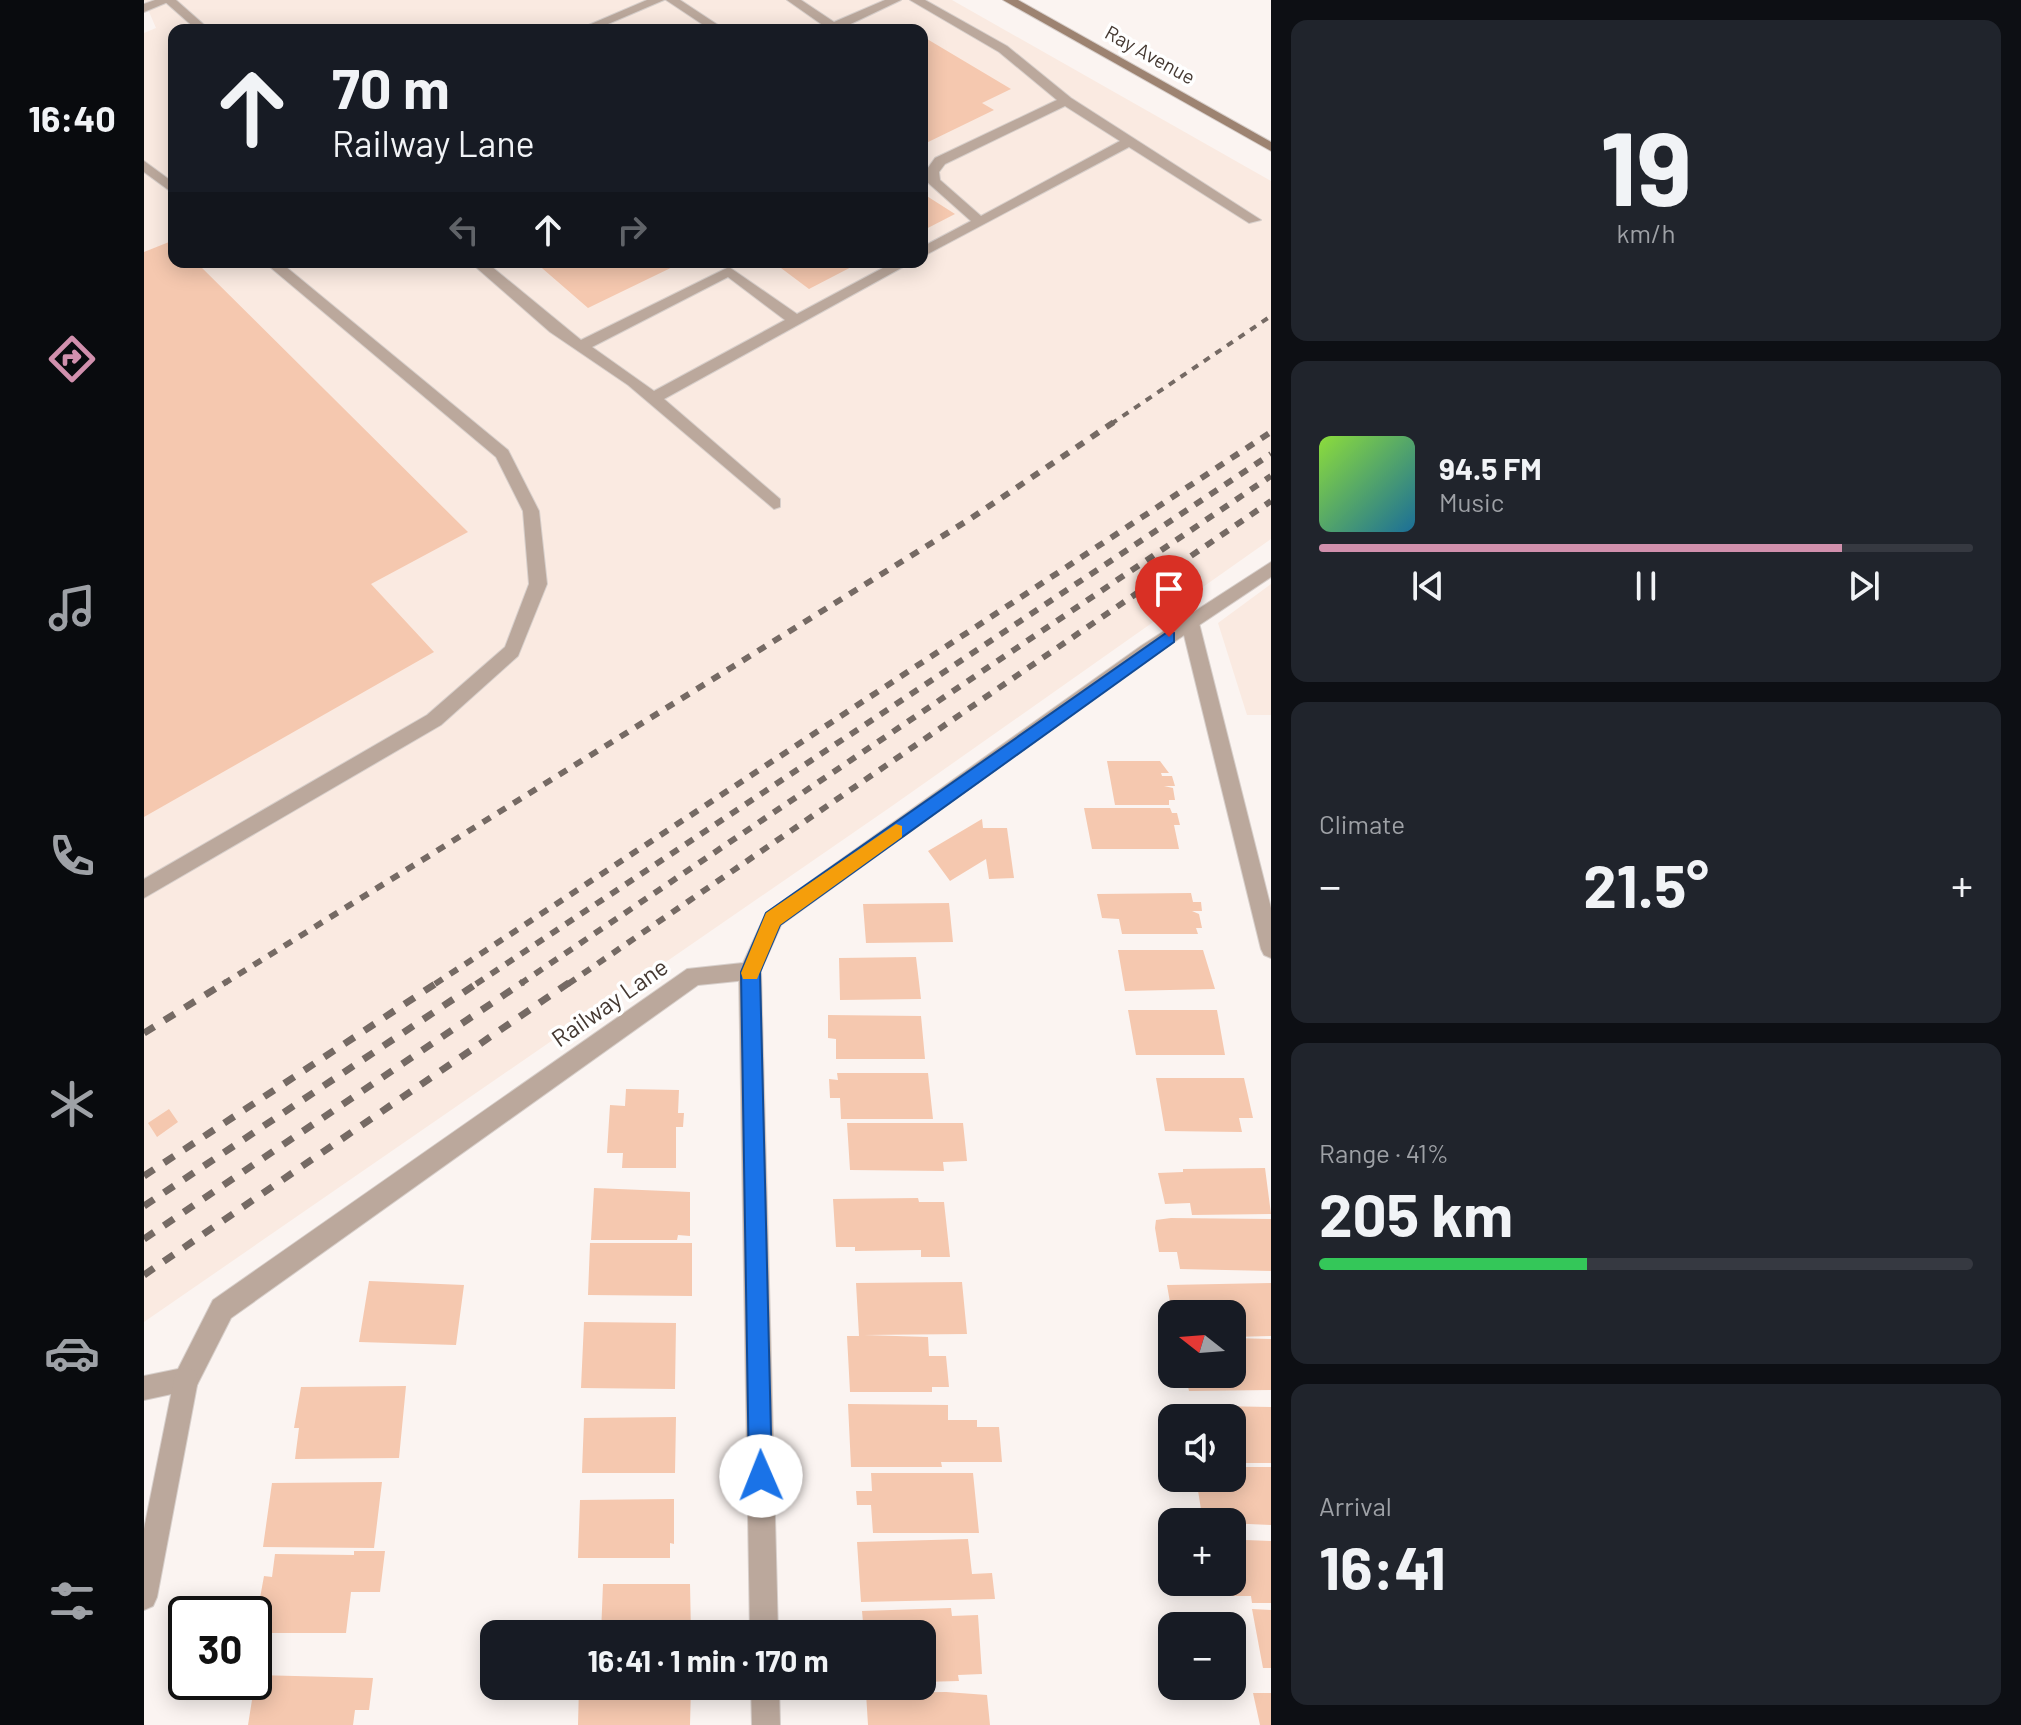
<!DOCTYPE html>
<meta charset="utf-8">
<style>
body{margin:0;font-family:Barlow,sans-serif;background:#20242c;color:#f1f3f6;height:100vh;display:flex;flex-direction:column;font-size:30px;white-space:nowrap}
*{box-sizing:border-box;margin:0}
p{font-size:26px;color:#9ea1a6}
.icon{flex:none;width:44px;height:44px;fill:none;stroke:currentColor;stroke-width:2;stroke-linecap:round;stroke-linejoin:round}
.map{position:relative;flex:1;overflow:hidden}
.sheet{display:flex;flex-direction:column;gap:20px;padding:20px;background:#0d0f14;width:750px}
.sheet>*{flex:none}
.top-card{position:absolute;left:24px;top:24px;width:760px;height:244px;border-radius:16px;box-shadow:0 4px 20px #0003;background:#171b24;color:#f1f3f6;overflow:hidden}
.needle{width:52px;rotate:287deg}
.buttons{position:absolute;left:1014px;top:1300px;display:grid;gap:16px}
.buttons a{display:grid;place-items:center;width:88px;height:88px;border-radius:16px;background:#171b24;box-shadow:0 4px 20px #0003;font-size:40px}
.speed{position:absolute;left:24px;top:1596px;display:flex;gap:16px;font-size:40px;font-weight:700;text-align:center}
.speed>*{display:grid;place-content:center;width:104px;height:104px;border-radius:50%;background:#171b24;box-shadow:0 4px 20px #0003;line-height:1}
.speed .limit{border:4px solid #111;border-radius:12px;background:#fff;color:#111}
.pin{position:absolute;display:grid;place-items:center;width:68px;height:68px;color:#fff;margin:-82px -34px;border-radius:50% 50% 50% 0;rotate:-45deg;box-shadow:0 0 8px #0007}
.pin .icon{rotate:45deg}
.me{position:absolute;width:88px;margin:-44px;rotate:359deg;stroke-linejoin:round;filter:drop-shadow(0 0 6px #0008)}
.turn{display:flex;align-items:center;gap:28px;height:168px;padding:0 32px;font-size:36px}
.turn .icon{width:104px;height:104px;stroke-width:2.5}
.turn b{display:block;font-size:56px;line-height:68px}
.lanes{display:flex;align-items:center;height:76px;padding:0 32px;background:#0003;justify-content:center;gap:40px;direction:ltr}
.lanes .off{opacity:.35}
.big{font-size:60px;font-weight:700;line-height:1.1}
.sheet .tile{flex:1;display:flex;flex-direction:column;justify-content:center;gap:12px;min-width:0;padding:0 28px;border-radius:16px;background:#20242c}
.sheet .dial{align-items:center;gap:0}
.dial b{font-size:104px;line-height:1}
.song{display:flex;align-items:center;gap:24px}
.cover{width:96px;height:96px;border-radius:12px;background:linear-gradient(135deg,hsl(90 70% 55%),hsl(200 70% 35%))}
.played{height:8px;border-radius:4px;background:linear-gradient(90deg,#d190ad 80%,#363941 80%)}
.keys{display:flex;justify-content:space-around;direction:ltr}
.heat{display:flex;justify-content:space-between;align-items:center;font-size:44px;direction:ltr}
.charge{height:12px;border-radius:6px;background:linear-gradient(90deg,#34c759 41%,#363941 0)}
.trip{position:absolute;left:336px;top:1620px;width:456px;height:80px;border-radius:16px;background:#171b24;box-shadow:0 4px 20px #0003;font-weight:700;line-height:80px;text-align:center}
main{display:flex;flex:1;min-height:0}
.dock{display:flex;flex-direction:column;width:144px;justify-content:space-around;align-items:center;background:#090b0e;color:#9ea1a6}
.dock .icon{width:56px;height:56px}
.dock .on{color:#d190ad}
.dock b{font-size:36px;color:#f1f3f6}
.map>svg:first-child{display:block}
.built{fill:#faeae1;fill-rule:evenodd}
.building{fill:#f5c8af}
.lines{fill:none;stroke-linecap:round;stroke-linejoin:round}
.lane-casing{stroke:#d7cfcb;stroke-width:2}
.street-casing{stroke:#d7cfcb;stroke-width:2}
.secondary-casing{stroke:#d7cfcb;stroke-width:2}
.lane{fill:#bba89c;fill-rule:evenodd}
.street{fill:#bba89c;fill-rule:evenodd}
.secondary{fill:#9d8371;fill-rule:evenodd}
.rail-far2{stroke:#756a64;stroke-width:4;stroke-dasharray:7 7;stroke-linecap:butt}
.rail-far1{stroke:#756a64;stroke-width:6;stroke-dasharray:9 9;stroke-linecap:butt}
.rail{stroke:#756a64;stroke-width:7;stroke-dasharray:12 12;stroke-linecap:butt}
.route{fill:#1a73e8;stroke:#114b97;stroke-width:2}
.slow{fill:#f59e0b}
.labels{text-anchor:middle;stroke-width:7;stroke-linejoin:round;paint-order:stroke}
.far-street-label{font-size:20px;fill:#453932;stroke:#fff}
.street-label{font-size:24px;fill:#453932;stroke:#fff}
</style>
<main>
<nav class="dock">
<b>16:40</b>
<svg class="icon on" aria-label="directions" viewBox="0 0 24 24"><path d="M12 3l9 9-9 9-9-9zM9 14v-3h6M13 9l2 2-2 2"/></svg>
<svg class="icon" aria-label="music" viewBox="0 0 24 24"><path d="M9 18V5l10-2v13"/><circle cx="6" cy="18" r="3"/><circle cx="16" cy="16" r="3"/></svg>
<svg class="icon" aria-label="phone" viewBox="0 0 24 24"><path d="M5 4h4l2 5-3 2q2 4 5 5l2-3 5 2v4C11 20 4 13 5 4z"/></svg>
<svg class="icon" aria-label="climate" viewBox="0 0 24 24"><path d="M12 3v18M4 7l16 10M4 17L20 7"/></svg>
<svg class="icon" aria-label="car" viewBox="0 0 24 24"><path d="M5 17H2v-5l4-1 3-4h7l3 4 3 1v5h-3M9 17h6M6 11h13"/><circle cx="7" cy="17" r="2"/><circle cx="17" cy="17" r="2"/></svg>
<svg class="icon" aria-label="filters" viewBox="0 0 24 24"><path d="M4 7h16M4 17h16"/><circle cx="9" cy="7" r="2"/><circle cx="15" cy="17" r="2"/></svg>
</nav>
<div class="map">
<svg width="1127" height="1725" viewBox="0 0 1127 1725">
<rect width="100%" height="100%" fill="#fbf4f1"/>
<path class="built" d="M0,0H808L1127,181V539L748,806L0,1322V33L12,28ZM30,30H778V262H30Z
M1127,584V715H1103L1074,623Z"/>
<path class="building" d="M778,36L867,89L838,103L850,110L778,145Z
M778,193L811,214L778,231Z
M30,240V262H52L324,532L227,584L290,652L0,817V252Z
M391,262H539L444,308Z
M629,262H717L665,289Z
M963,761H1016L1025,773H1017L1018,776H1028L1031,786H1020L1029,788L1031,800H1025V805H971Z
M940,808H1026L1028,813H1033L1036,825H1030L1035,849H948Z
M838,819L839,828H863L870,878L845,879L842,859L806,881L784,851Z
M1047,893L1049,902H1057L1058,911H1048L1055,914L1058,928H1052L1054,934H978L975,919L958,918L953,894Z
M805,903L809,942L722,943L719,904Z
M974,950H1059L1071,989L981,991Z
M772,957L777,999L696,1000L695,958Z
M984,1010H1073L1081,1055H992Z
M684,1015L777,1016L781,1059H692V1039L684,1038Z
M693,1073H784L789,1119H697L696,1098H686L685,1079L694,1080Z
M1012,1078H1100L1109,1118H1095L1098,1132L1021,1131Z
M482,1089L535,1090L534,1113H540L539,1127H532V1168H478L479,1153H463L466,1105L481,1106Z
M25,1109L34,1122L13,1137L4,1123Z
M703,1123H819L823,1161L799,1162L800,1171L706,1170Z
M1121,1168L1127,1214L1048,1215L1046,1203L1021,1204L1014,1173L1039,1172V1169Z
M450,1188L546,1192V1236L534,1235L533,1240H447Z
M774,1198L775,1202H800L806,1257H777V1250L711,1251V1247H692L689,1199Z
M1027,1218L1127,1219V1271L1036,1269L1033,1252H1015L1011,1228L1012,1220Z
M446,1243H548V1296L444,1295Z
M225,1281L320,1285L312,1345L215,1342Z
M818,1282L823,1334L720,1335L784,1337L785,1356H802L805,1387H788V1392H706L703,1336H715L712,1283Z
M1127,1283V1336L1088,1337V1314H1028L1023,1285Z
M440,1322L532,1323L531,1389L437,1388Z
M1088,1338L1127,1339V1390L1045,1391L1042,1378H1031V1374H1088Z
M262,1386L255,1458L151,1459L155,1428H150L157,1387Z
M704,1404L804,1405V1420H833V1427H855L858,1462H797L798,1467H707Z
M1072,1406L1127,1407V1463H1088V1418H1074Z
M532,1417L531,1473H438L440,1418Z
M1088,1467H1127V1525L1059,1522L1052,1478H1088Z
M727,1473H829L835,1533H729L727,1505H713L712,1491H728Z
M238,1482L230,1548L119,1547L128,1483Z
M530,1499V1544L526,1543V1558H434L436,1500Z
M824,1539L828,1574L848,1573L851,1599L717,1602L713,1542Z
M1101,1540L1127,1541V1603H1108L1107,1596H1073L1071,1582H1088V1544H1102Z
M210,1551H241L236,1592H207L202,1633H121L125,1609H114L120,1576L128,1577L131,1554L210,1555Z
M459,1584H546L547,1634H457Z
M807,1608L808,1616L834,1615L838,1674L814,1675L815,1681L778,1682V1634H720L718,1611Z
M1108,1609L1127,1610V1668H1119Z
M112,1675L229,1678L225,1710H211L209,1725H104Z
M435,1686H547L546,1725H434Z
M802,1692L843,1695L846,1725H724L722,1693Z
M1109,1693H1127V1725H1116Z"/>
<g class="lines">
<g class="lane-casing">
<path id="lane" d="M19,0H32L66,30H53Z
M503,0H520L450,30H433Z
M522,0H536L574,25L564,28Z
M643,0H657L690,22L741,0H757L694,30H676L680,26Z
M766,0H781L863,46L927,98L1117,220L1105,223L985,147L778,257V247L827,221L782,181L781,172L791,158L913,100L855,52ZM921,106L976,141L837,216L796,180L795,172L801,164Z
M0,161L30,183V194L0,172Z
M120,262H136L364,450L395,511L403,584L374,656L297,725L0,898V879L283,715L361,647L385,584L379,511L352,457Z
M326,262H342L437,340L585,267L653,314L750,262H768L520,399L636,499V507L630,509L484,385L406,332ZM584,277L641,320L510,391L448,347Z
M1127,562V577L1009,656L637,925L613,979L554,985L87,1318L51,1389L0,1400V1376L34,1369L69,1300L543,969L599,963L622,913L997,646Z"/>
</g>
<g class="street-casing">
<path id="street" d="M11,0H29L0,12V4Z
M1046,616L1055,623L1127,908V958L1120,955L1117,949L1037,623Z
M606,963L613,965L617,972L634,1634H606L595,972L599,965Z
M42,1368L51,1371L54,1380L13,1597L9,1606L0,1610V1529L30,1380L33,1371Z
M607,1686H635L636,1725H608Z"/>
</g>
<g class="secondary-casing">
<path id="secondary" d="M859,0H874L1127,142V151Z"/>
</g>
<use href="#lane" class="lane"/>
<use href="#street" class="street"/>
<use href="#secondary" class="secondary"/>
<path class="rail-far2" d="M967,424L1127,316"/>
<path class="rail-far1" d="M79,984L826,519L970,422
M291,984L1127,432
M332,984L1127,454
M376,984L1127,476
M424,984L1127,501"/>
<path class="rail" d="M0,1033L82,982
M0,1176L294,982
M0,1206L335,982
M0,1239L379,982
M0,1275L426,982"/>
</g>
<path class="route" d="M1025,631L1030,633V642L636,925L616,972L628,1476L625,1485L617,1488L609,1485L605,1476L597,972L622,913Z"/>
<path class="slow" d="M752,824L758,826V837L636,925L613,979H599L597,973L622,913Z"/>
<g class="labels">
<g class="far-street-label">
<text transform="translate(1006 55) rotate(29)" y="7">Ray Avenue</text>
</g>
<g class="street-label">
<text transform="translate(466 1003) rotate(-35)" y="8">Railway Lane</text>
</g>
</g>
</svg>
<div class="buttons">
<a><svg class="needle" viewBox="-14 -14 28 28"><path d="M0-13l5 13h-10z" fill="#e53935"/><path d="M0 13l5-13h-10z" fill="#9ea1a6"/></svg></a>
<a><svg class="icon" aria-label="sound" viewBox="0 0 24 24"><path d="M4 9h4l5-4v14l-5-4H4zM17 9q2 3 0 6"/></svg></a>
<a>+</a>
<a>−</a>
</div>
<div class="speed"><div class="limit">30</div></div>
<div class="pin" style="left:1025px;top:637px;background:#d93025"><svg class="icon" aria-label="arrive" viewBox="0 0 24 24"><path d="M6 21V4h12l-3 4 3 4H6"/></svg></div>
<svg class="me" style="left:617px;top:1476px" viewBox="-20 -20 40 40"><circle r="19" fill="#fff"/><path d="M0-13L10 11 0 6-10 11z" fill="#1a73e8"/></svg>
<div class="trip">16:41 · 1 min · 170 m</div>
<div class="top-card">
<div class="turn"><svg class="icon" aria-label="ahead" viewBox="0 0 24 24"><path d="M12 20V5M6 11l6-6 6 6"/></svg><div><b>70 m</b>Railway Lane</div></div>
<div class="lanes"><svg class="icon off" aria-label="left" viewBox="0 0 24 24"><path d="M17 20v-9H6M10 6l-5 5 5 5"/></svg><svg class="icon" aria-label="ahead" viewBox="0 0 24 24"><path d="M12 20V5M6 11l6-6 6 6"/></svg><svg class="icon off" aria-label="right" viewBox="0 0 24 24"><path d="M7 20v-9h11M14 6l5 5-5 5"/></svg></div>
</div>
</div>
<section class="sheet">
<div class="tile dial"><b>19</b><p>km/h</p></div>
<div class="tile">
<div class="song"><i class="cover"></i><div><b>94.5 FM</b><p>Music</p></div></div>
<div class="played"></div>
<div class="keys"><svg class="icon" aria-label="previous" viewBox="0 0 24 24"><path d="M18 5L8 12l10 7zM5 5v14"/></svg><svg class="icon" aria-label="pause" viewBox="0 0 24 24"><path d="M8 5v14M16 5v14"/></svg><svg class="icon" aria-label="next" viewBox="0 0 24 24"><path d="M6 5l10 7-10 7zM19 5v14"/></svg></div>
</div>
<div class="tile"><p>Climate</p>
<div class="heat"><a>−</a><b class="big">21.5°</b><a>+</a></div>
</div>
<div class="tile"><p>Range · 41%</p><b class="big">205 km</b><div class="charge"></div></div>
<div class="tile"><p>Arrival</p><b class="big">16:41</b></div>
</section>
</main>
